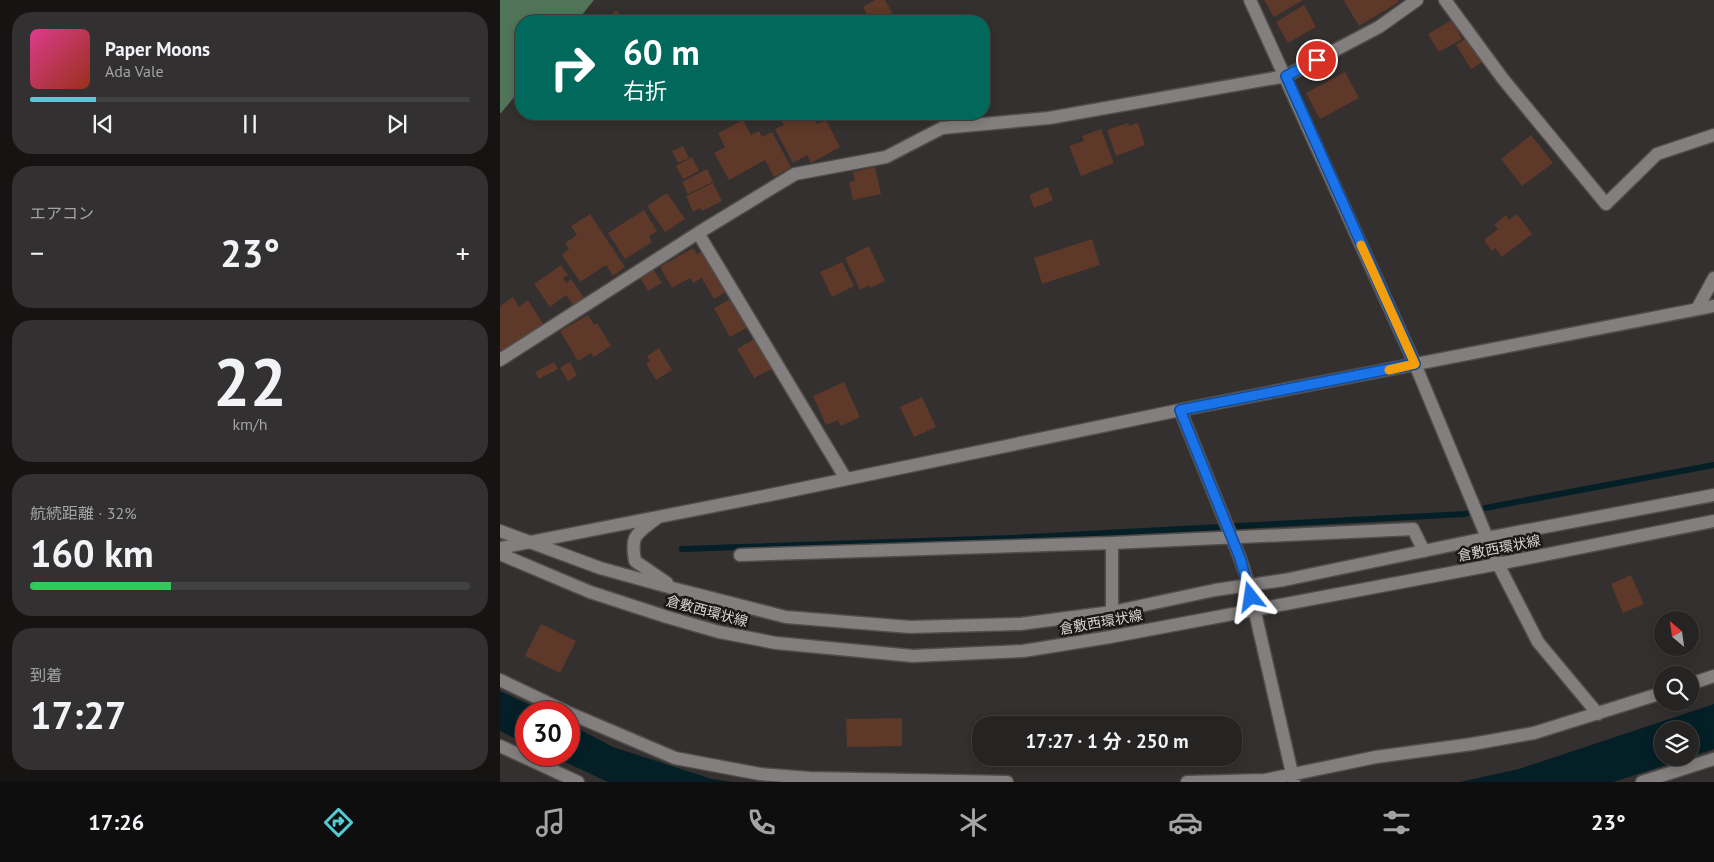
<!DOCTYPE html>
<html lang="ja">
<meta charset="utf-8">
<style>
body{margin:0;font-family:"PT Sans","Noto Sans JP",sans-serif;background:#323030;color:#f1f3f6;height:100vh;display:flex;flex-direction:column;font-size:19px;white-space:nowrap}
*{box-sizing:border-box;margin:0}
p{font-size:16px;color:#a4a4a6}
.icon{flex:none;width:28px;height:28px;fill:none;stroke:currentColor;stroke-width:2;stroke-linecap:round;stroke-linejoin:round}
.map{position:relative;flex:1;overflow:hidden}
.sheet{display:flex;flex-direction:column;gap:12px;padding:12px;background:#151413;width:500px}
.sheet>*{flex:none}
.banner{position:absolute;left:15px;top:15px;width:475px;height:105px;border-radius:20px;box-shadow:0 2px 12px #0003,0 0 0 1px #424141;background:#00695c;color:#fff;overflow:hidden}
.needle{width:32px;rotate:331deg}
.buttons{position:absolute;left:1154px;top:611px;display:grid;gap:10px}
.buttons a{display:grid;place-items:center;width:45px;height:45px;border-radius:50%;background:#262423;box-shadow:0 2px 12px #0003,0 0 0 1px #424141;font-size:25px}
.speed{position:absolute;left:15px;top:701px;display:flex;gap:10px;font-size:25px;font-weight:700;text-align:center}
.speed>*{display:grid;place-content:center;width:65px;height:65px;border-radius:50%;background:#262423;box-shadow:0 2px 12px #0003,0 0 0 1px #424141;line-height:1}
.speed .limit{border:8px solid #d22;background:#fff;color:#111}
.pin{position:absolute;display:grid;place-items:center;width:42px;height:42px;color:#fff;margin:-21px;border:2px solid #fff;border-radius:50%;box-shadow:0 1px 5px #0007}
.me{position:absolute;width:55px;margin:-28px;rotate:345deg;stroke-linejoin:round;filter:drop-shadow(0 0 4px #0008)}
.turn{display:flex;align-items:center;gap:18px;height:105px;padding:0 25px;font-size:22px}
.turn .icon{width:65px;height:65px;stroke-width:2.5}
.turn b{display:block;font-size:35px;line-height:42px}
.big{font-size:38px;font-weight:700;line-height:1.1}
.sheet .tile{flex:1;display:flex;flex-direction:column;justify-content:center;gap:8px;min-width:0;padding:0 18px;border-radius:20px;background:#323030}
.sheet .dial{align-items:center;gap:0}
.dial b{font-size:65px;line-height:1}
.song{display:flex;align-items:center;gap:15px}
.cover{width:60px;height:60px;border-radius:8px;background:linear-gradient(135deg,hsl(330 70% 55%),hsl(10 70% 35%))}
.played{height:5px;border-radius:2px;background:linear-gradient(90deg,#51ccd5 15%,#424141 15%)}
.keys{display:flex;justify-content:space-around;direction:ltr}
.heat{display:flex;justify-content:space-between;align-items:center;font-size:28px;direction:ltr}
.charge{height:8px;border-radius:4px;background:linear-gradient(90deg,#34c759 32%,#424141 0)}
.trip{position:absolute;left:472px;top:716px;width:270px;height:50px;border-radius:20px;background:#262423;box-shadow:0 2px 12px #0003,0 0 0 1px #424141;font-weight:700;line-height:50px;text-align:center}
.tab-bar{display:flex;height:80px;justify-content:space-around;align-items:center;background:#0f0e0e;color:#a4a4a6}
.tab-bar .icon{width:35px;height:35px}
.tab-bar .active{color:#51ccd5}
.tab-bar b{font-size:22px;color:#f1f3f6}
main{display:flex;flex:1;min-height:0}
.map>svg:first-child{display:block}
.forest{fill:#527559}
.water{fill:#051f27}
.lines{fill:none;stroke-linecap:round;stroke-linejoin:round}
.stream{stroke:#051f27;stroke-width:6}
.building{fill:#5e3829}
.street-casing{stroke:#504d4c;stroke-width:15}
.secondary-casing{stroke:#504d4c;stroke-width:15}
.street{stroke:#837f7e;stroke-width:12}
.secondary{stroke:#837f7e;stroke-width:12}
.route-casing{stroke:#114b97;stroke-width:12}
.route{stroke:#1a73e8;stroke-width:9}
.slow{stroke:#f59e0b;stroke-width:9}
.labels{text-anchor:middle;stroke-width:5;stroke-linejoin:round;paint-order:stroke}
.street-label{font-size:14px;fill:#d7d5d4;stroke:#1a1918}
</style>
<main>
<section class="sheet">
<div class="tile">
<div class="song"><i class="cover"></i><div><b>Paper Moons</b><p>Ada Vale</p></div></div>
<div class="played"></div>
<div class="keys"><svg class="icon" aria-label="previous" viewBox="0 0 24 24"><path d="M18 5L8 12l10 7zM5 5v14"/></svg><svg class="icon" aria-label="pause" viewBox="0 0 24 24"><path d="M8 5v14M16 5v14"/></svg><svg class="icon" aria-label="next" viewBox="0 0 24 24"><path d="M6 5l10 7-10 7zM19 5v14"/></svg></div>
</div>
<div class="tile"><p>エアコン</p>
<div class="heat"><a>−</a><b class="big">23°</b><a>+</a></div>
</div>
<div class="tile dial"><b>22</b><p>km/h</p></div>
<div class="tile"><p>航続距離 · 32%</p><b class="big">160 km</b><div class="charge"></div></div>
<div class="tile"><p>到着</p><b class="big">17:27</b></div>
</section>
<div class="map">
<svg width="1214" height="782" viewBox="0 0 1214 782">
<rect width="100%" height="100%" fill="#33302f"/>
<path class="forest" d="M0,0H94L77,21H21V89L1,113H0Z"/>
<path class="water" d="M0,691L45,712H26V744L0,731Z
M1214,704V749L1190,757V730H1162V758H1188L1113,782H960L1019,769Z
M69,724L113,747L212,779L233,782H108L50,755H69Z"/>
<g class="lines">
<path class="stream" d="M182,549L512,538L965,514L985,508L1214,465"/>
</g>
<path class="building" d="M375,0H385L394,16L383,21H375L372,17L369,18L363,7Z
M764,0H803L774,17Z
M846,0H897L899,2L859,26L844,1Z
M804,5L816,27L788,43L776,22Z
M116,10L127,21H105Z
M952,20L962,39L939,52L928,34Z
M969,36L984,61L971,69L956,45Z
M845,72L859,98L820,119L806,93Z
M278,114H311L317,124L326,120L340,147L311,163L307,155L293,163L275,129L284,125Z
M243,120L251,135L259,131L262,137L272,132L291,167L274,177L265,160L229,180L214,153L225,147L218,133Z
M628,123L629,126L638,123L645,145L616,156L607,130Z
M601,129L614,163L581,176L569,146L584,141L582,136Z
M1031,135L1053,163L1022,186L1001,159Z
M183,146L189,158L178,163L172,151Z
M192,157L199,171L183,179L176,166Z
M375,167L381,194L353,200L349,182L355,181L353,172Z
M207,169L213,182L188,194L182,182Z
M213,183L222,201L202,211L200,208L193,212L186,196Z
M548,187L553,200L534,208L529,195Z
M167,193L185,219L165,232L147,206Z
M144,210L157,231L149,236L152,242L125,259L108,233Z
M90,214L125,267L113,276L106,265L80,282L62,255L69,249L65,243L77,235L71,226Z
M1017,214L1032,234L1002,257L995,248L992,251L984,240L998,229L994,225L1006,215L1009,220Z
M592,239L600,265L542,284L534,258Z
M369,246L385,281L370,288L369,285L360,290L345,258Z
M193,248L197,254L201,252L205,259L210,256L230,289L214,299L202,278L193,283L190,278L172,288L160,267Z
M342,262L354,286L332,297L320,272Z
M61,265L68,275L63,278L66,283L71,279L84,298L73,305L66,295L50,307L34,284Z
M151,266L162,283L148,291L138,275Z
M13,297L19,307L28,300L45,327L0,356V306Z
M234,297L250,326L230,337L214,308Z
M88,315L94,325L97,323L111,346L94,357L91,353L78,361L60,331Z
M256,338L273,368L254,378L237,349Z
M159,348L172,370L156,380L146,364L150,361L147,356Z
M54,362L58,369L39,379L35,372Z
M70,362L77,375L68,381L60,368Z
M344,382L360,417L341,426L338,420L326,425L313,396Z
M422,397L436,427L414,437L400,407Z
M1131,575L1144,604L1123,613L1111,584Z
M41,624L76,641L60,673L25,656Z
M402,718V746L347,747L346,719Z"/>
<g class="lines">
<g class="street-casing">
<path id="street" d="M750,0L915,364L998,564L1038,642L1098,714
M945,0L1003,79L1106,204L1157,154L1214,135
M198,233L346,479
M1197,309L1214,278
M0,360L198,233L295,174L386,157L442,128L549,118L786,76L879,27L917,0
M680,410L740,558L749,586L794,782
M612,543V612
M0,548L265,496L680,410L1214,306
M240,555L612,543L913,529L924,551
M0,680L67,712
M1190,684L1214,676
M69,713L175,758L260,774L309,778L507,782
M687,782L765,780L876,757L972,744L1034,733L1162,693"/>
</g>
<g class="secondary-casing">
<path id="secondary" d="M157,518C137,534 130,534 135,561L167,583
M0,531L100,568L176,589L286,617L410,627L520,624L612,612L715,590L784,580L986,538L1214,495
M0,554L90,592L167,617L219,632L276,643L413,656L523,651L610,637L998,564L1214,521
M0,746L78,782
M1142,782L1214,759"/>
</g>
<use href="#street" class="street"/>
<use href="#secondary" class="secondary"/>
</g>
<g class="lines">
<g class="route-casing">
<path id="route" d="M751,597L740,558L680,410L915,364L786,76L817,60"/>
</g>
<use href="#route" class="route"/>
<path class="slow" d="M861,245L915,364L889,370"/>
</g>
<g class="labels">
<g class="street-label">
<text transform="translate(999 548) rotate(-11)" y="5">倉敷西環状線</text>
<text transform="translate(207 611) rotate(15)" y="5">倉敷西環状線</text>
<text transform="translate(601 622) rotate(-10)" y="5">倉敷西環状線</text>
</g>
</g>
</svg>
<div class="buttons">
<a><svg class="needle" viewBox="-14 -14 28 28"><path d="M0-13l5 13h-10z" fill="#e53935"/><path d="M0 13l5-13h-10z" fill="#a4a4a6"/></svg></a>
<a><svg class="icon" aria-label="search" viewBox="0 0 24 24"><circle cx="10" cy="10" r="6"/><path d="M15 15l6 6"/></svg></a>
<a><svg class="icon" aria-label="layers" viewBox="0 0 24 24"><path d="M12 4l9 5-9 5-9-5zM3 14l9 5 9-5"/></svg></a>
</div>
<div class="speed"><div class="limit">30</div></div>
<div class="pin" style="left:817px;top:60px;background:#d93025"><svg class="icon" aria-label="arrive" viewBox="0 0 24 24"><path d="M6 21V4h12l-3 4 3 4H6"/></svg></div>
<svg class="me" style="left:751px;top:597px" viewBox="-20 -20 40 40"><path d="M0-17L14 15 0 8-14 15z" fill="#1a73e8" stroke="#fff" stroke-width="4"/></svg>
<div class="trip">17:27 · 1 分 · 250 m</div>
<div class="banner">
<div class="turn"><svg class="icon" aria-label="right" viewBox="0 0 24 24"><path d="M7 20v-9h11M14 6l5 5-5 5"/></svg><div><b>60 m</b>右折</div></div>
</div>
</div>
</main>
<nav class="tab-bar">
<b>17:26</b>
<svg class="icon active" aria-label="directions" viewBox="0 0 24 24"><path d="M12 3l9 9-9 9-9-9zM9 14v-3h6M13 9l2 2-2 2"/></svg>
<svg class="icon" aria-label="music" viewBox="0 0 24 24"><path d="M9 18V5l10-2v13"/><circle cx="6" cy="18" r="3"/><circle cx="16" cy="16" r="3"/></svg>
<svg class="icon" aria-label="phone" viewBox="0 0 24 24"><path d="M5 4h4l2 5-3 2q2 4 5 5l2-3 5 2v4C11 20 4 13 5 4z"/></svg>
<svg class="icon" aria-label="climate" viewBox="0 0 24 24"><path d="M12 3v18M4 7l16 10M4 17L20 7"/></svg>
<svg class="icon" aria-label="car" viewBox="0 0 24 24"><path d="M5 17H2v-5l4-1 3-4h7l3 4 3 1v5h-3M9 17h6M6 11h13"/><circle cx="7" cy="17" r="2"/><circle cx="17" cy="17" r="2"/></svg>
<svg class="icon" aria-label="filters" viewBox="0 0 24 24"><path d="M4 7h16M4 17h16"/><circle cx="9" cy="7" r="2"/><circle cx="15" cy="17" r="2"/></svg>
<b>23°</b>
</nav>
